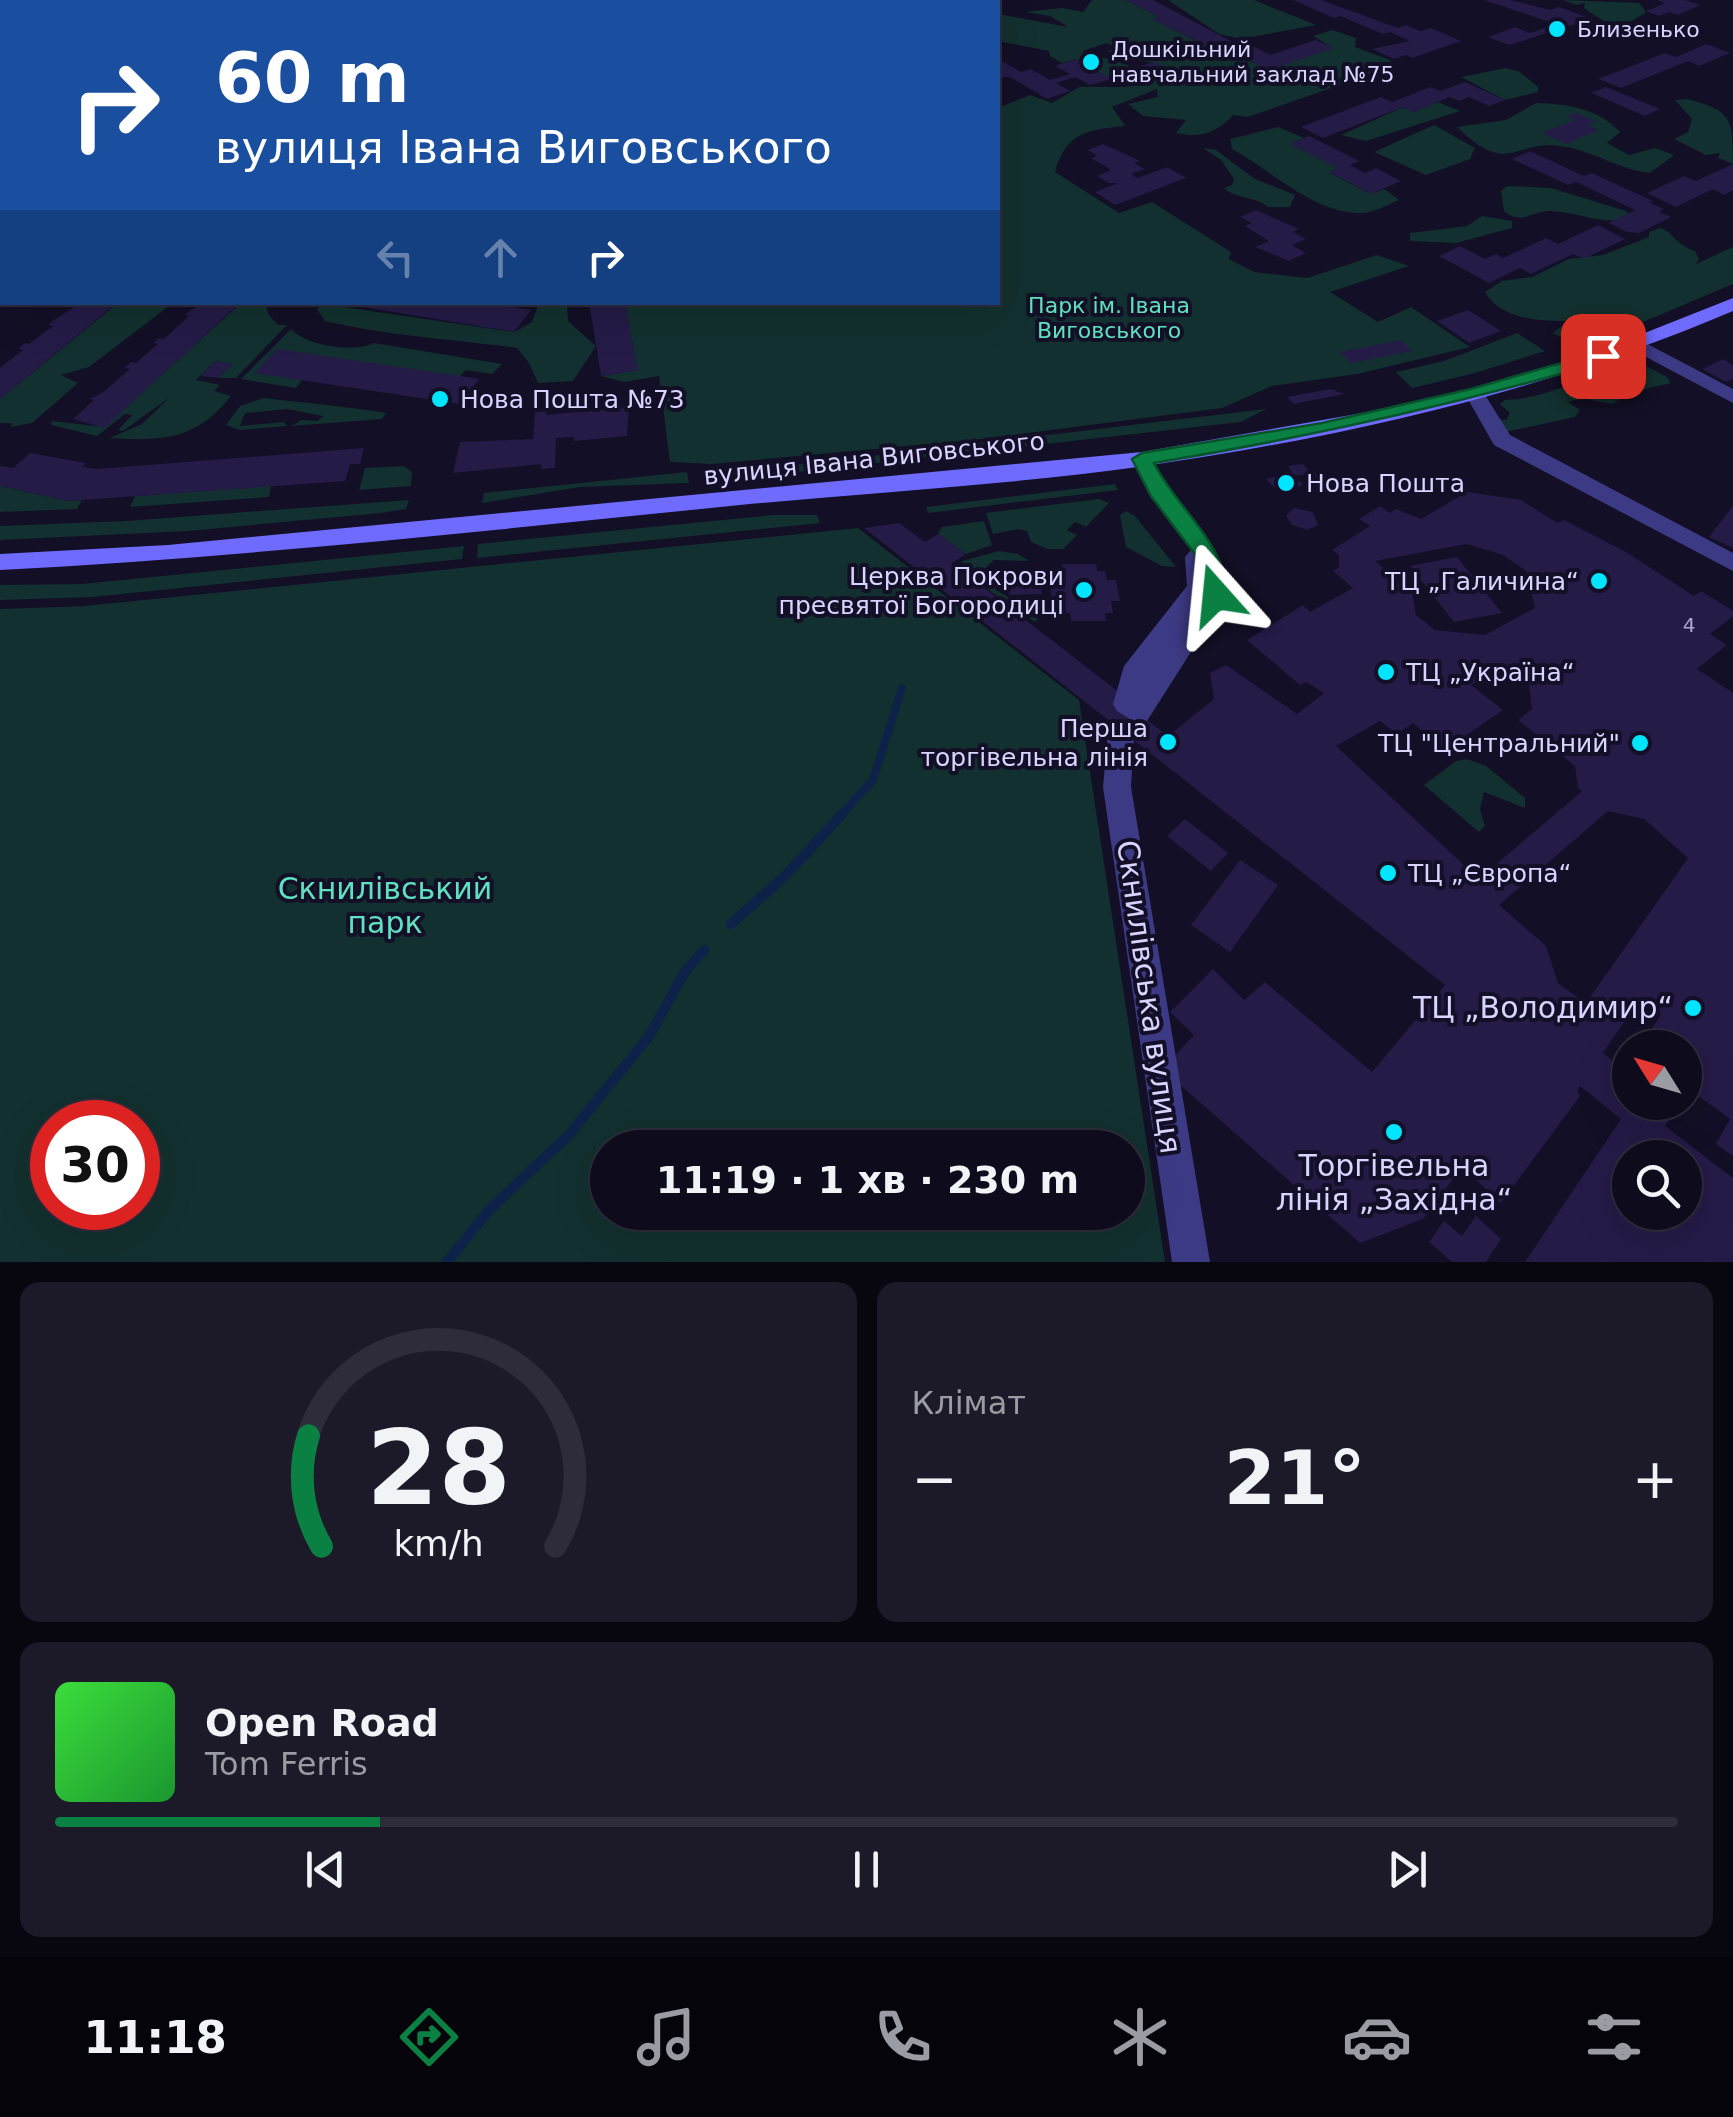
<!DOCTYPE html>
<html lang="uk">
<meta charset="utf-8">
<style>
body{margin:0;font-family:"DejaVu Sans",sans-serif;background:#1c1929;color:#f1f3f6;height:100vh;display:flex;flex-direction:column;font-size:38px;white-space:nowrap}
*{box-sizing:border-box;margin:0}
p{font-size:32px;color:#9b9ba3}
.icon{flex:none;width:55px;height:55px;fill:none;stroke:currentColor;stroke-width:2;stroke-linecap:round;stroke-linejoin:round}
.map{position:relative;height:1262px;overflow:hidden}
.side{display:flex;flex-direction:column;gap:20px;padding:20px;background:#08060f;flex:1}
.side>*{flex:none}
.hud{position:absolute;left:0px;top:0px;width:1000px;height:305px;box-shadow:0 10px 40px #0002,0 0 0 2px #2e2b3b;background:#1a4fa0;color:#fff;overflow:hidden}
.needle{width:65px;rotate:307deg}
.tools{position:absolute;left:1612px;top:1030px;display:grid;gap:20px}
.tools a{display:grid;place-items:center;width:90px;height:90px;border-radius:50%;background:#0e0b1c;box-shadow:0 10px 40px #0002,0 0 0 2px #2e2b3b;font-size:50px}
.speed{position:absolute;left:30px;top:1100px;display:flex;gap:20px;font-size:50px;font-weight:700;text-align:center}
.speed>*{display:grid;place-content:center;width:130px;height:130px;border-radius:50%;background:#0e0b1c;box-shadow:0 10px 40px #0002,0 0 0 2px #2e2b3b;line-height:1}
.speed .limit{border:15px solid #d22;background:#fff;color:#111}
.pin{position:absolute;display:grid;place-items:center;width:85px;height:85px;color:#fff;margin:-42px;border-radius:20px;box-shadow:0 5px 15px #0006}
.me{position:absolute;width:110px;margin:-55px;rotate:342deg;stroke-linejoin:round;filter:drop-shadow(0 0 8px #0008)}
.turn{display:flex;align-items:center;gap:35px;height:210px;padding:0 50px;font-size:45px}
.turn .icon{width:130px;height:130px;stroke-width:2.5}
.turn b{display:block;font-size:70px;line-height:85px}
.lanes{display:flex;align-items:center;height:95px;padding:0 50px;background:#0003;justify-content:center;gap:50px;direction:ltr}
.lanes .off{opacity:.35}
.big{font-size:75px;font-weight:700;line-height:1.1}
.side .card{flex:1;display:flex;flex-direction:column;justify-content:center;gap:15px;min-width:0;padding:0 35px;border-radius:20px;background:#1c1929}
.side .dial{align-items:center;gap:0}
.dial svg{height:260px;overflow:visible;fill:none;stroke:#2e2b3b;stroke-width:7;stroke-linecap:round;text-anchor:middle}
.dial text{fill:#f1f3f6;stroke:none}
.song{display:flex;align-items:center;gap:30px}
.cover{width:120px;height:120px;border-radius:15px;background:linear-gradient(135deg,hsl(120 70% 55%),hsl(130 70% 35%))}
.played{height:10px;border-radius:5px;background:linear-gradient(90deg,#0b8043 20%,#2e2b3b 20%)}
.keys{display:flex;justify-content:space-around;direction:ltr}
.heat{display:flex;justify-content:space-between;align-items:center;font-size:55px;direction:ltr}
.side .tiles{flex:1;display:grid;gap:20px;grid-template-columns:1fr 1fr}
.card:last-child{grid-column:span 2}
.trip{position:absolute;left:590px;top:1130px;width:555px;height:100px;border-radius:50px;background:#0e0b1c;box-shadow:0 10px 40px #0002,0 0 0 2px #2e2b3b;font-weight:700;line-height:100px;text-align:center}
.tab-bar{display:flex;height:160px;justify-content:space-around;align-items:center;background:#06040b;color:#9b9ba3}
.tab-bar .icon{width:70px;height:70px}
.tab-bar .selected{color:#0b8043}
.tab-bar b{font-size:45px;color:#f1f3f6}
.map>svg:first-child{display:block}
.green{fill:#12302f;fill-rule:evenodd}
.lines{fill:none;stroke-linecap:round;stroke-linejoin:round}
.stream-far1{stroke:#0c2248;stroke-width:8}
.stream{stroke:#0c2248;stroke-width:10}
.building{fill:#241b47;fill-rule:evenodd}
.minor{fill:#3d3a85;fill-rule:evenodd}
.tertiary{stroke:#3d3a85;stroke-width:25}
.secondary{fill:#6f6bff;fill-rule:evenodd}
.route{fill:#0b8043;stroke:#07532c;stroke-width:2.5}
.poi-dot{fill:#00e5ff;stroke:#130f26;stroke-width:4}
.labels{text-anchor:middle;stroke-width:8;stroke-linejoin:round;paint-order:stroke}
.number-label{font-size:20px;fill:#aca6d1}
.far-poi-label{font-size:22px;fill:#d9d4ff;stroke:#130f26;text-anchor:start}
.far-park-label{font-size:22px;fill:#5fe0c0;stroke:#130f26}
.poi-label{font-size:25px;fill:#d9d4ff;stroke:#130f26;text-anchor:start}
.street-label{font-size:25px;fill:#d9d4ff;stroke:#130f26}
.near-park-label{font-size:30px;fill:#5fe0c0;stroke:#130f26}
.near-street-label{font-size:30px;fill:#d9d4ff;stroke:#130f26}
.near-poi-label{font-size:30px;fill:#d9d4ff;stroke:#130f26;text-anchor:end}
</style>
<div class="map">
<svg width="1733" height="1262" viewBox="0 0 1733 1262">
<rect width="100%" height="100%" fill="#130f26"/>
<path class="green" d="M1092,0H1125L1159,17L1154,20L1225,55L1234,53L1268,70L1333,48L1313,36L1332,30L1356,38L1355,47L1390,60L1392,67L1248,117L1233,115C1216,134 1200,138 1176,133L1186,120L1143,116L1128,104L1158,97L1157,89L1112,107L1125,126C1087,130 1066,132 1055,172L1119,213L1152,202L1231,252L1229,259L1254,272L1307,278L1377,255L1409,266L1330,292L1378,322L1411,307L1470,347L1357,374L1272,386L1222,408L974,440L711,464L670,462L659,376L624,382L601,376L637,370L625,303L998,302V108L1030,95L1052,103L1079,87H1126L1173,72C1153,59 1129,61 1107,51L1116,48L1107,43L1082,51L1128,65L1132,68L1125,77L1111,79L1075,59L1062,63L1050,56L1049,51L998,41V14L1068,27L1050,16L1025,12L1062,8L1083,12Z
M1168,0H1254L1316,25L1241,39L1219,34Z
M1563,0L1639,3L1646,12C1616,33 1610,26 1584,8L1585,3L1576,5Z
M1506,68L1520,72L1538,87V92L1505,100L1461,77Z
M1687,99C1733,111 1733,119 1733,164L1718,158L1720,153L1706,155L1674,139L1688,132L1692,119L1675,100Z
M1438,102L1460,111L1366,141L1341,135L1403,107L1413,112Z
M1536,103C1567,104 1598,108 1620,132L1607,143L1629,155L1655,148L1674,155L1650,173C1621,170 1596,153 1567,147C1512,136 1512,180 1457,127L1506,120Z
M1434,125L1475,148L1470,159L1426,175L1374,152Z
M1278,127L1304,138L1291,144L1338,168L1330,173L1371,194L1384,189L1399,200C1387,205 1373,213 1361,213C1314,214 1271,170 1232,149L1230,139Z
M1203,148L1216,150L1255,179L1295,195L1290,207H1268C1255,196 1235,199 1224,188L1232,185L1234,179L1221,160Z
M1507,186L1551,188L1626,211L1632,218C1601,226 1580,212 1550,211C1530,211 1522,226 1504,211L1501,191Z
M1482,216L1512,221V228L1456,243L1410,241V233L1467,226Z
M1660,228C1674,232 1674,244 1695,251L1699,259L1696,264L1733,247V284L1581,348L1553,333L1568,321C1540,321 1501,320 1485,292L1502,281L1532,277L1569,259L1603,255L1649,237V232Z
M118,303H173L89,367L61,375L78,383L32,423L11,427L12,423H0V399Z
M241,303H266L268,314L278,325H287L236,378H218L232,364L215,361L196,380L220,385L214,391L231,396C196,440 164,441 110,438L142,424L169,398L123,431L118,430L132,415L125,414L97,436L51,425L52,421L104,427Z
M539,303H567L568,321L596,346L573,381L538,383L529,363L517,348C453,339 388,336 325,321L317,309L324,304L514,332L532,322Z
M291,329C307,346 353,353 374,343L502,364L492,374L466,370L460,376L302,380L296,388L241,379Z
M1517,333L1545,351L1475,373L1412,388L1396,372L1444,361Z
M1636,361L1667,377L1671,383L1628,393L1613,404C1593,402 1588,395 1568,402L1580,410L1575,417L1500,433L1493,419L1506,420L1510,413L1500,404L1505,400C1549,399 1594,372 1636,361Z
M263,398C304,403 345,406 386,413L382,419L291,426L301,420L318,421L323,416L287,409L245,413L240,426L284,422L287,426L240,430L226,425L240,406Z
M1266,409L1241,422L761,476V469Z
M404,466L412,472L411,486L359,490L365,468Z
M687,472L689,483L580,487L482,503L484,493Z
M1115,484L1118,490L928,513L926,507Z
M0,486L68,501L82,500L77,509L0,512Z
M271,486L269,497L130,507L135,496Z
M1099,499L1109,503L1086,527L1075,522L1067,530L1077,535L1063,549H1047L1031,542L1027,531L1018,529L993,534L986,513Z
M409,500L406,509L381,513L188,531L0,540V526L126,521Z
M1126,511L1135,516L1176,567L1162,566L1126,547L1120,515Z
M773,515H817L820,523L477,558L478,544Z
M984,521L992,545L966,554L938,534L942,527Z
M858,528L1079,700L1165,1262H0V609L85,606ZM52,1122H138V1208H52ZM608,1148H1128V1212H608Z
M464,546L462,559L92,597L0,600V585L82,584Z
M999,551L1018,554L1029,561L994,560L983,570L996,590L1040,616L1035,622L961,571L962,561Z
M1467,759L1486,766L1525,798V808L1484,792L1480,809L1485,826L1479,832L1424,785L1456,761Z"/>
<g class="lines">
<path class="stream-far1" d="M841,815L873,780L902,688"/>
<path class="stream" d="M731,924L785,876L843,813
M447,1262L490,1209L568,1136L650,1035L684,973L704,950"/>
</g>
<path class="building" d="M1125,0H1153L1246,49L1253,46L1270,55L1316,40L1334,48L1268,70L1234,53L1226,55L1152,19L1159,17Z
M1293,0H1321L1398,28L1406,25L1420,31L1431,28L1461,41L1412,58L1406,55L1394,59L1372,49L1410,41L1390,32L1383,34L1340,16L1334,18Z
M1484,0H1511L1550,10L1559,7L1592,19L1509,45L1488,37L1515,27L1530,33L1556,24Z
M1657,0H1685L1700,5L1678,15L1669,12L1659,16L1646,11L1665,3Z
M1706,44L1730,53L1699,66L1688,61L1621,88L1598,79L1665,53L1676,57Z
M998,59L1021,72L1031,69L1050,80L1070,74L1055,66L1075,59L1111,79L1090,85L1075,77L1056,83L1070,91L1047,99L1010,77H998Z
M1154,62L1165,68L1137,76L1126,70Z
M1465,82L1505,100L1489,106L1469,97L1459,101L1450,97L1413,112L1403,107L1323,138L1301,127L1381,97L1392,102L1430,87L1440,91Z
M1606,87L1638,100L1660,109L1645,116L1591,93Z
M1576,113L1596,121L1588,125L1599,130L1566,144L1542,133L1575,120L1567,116Z
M1309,136L1359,161L1350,165L1365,173L1376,168L1401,181L1371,194L1329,172L1338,168L1290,144Z
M1103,144L1140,161L1134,163L1145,169L1131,174L1138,178L1167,167L1186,178L1115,205L1095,192L1118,183H1109L1097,176L1111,170L1091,158L1097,156L1088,150Z
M1530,151L1584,176L1592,173L1653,201L1650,203L1664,209L1659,212L1671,217L1639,233L1627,232L1609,223L1635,210L1576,182L1568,185L1512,159Z
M1733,164V190L1724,195L1713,189L1676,207L1647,193L1684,176L1696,181Z
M1256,210L1299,229L1293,232L1306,239L1292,245L1306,253L1289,261L1255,247L1269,241L1245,226L1252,223L1240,217Z
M1598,225L1625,239L1584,259L1573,254L1531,274L1520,268L1489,283L1439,256L1460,246L1485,259L1496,254L1503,258L1546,238L1558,244Z
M82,302H118L0,399V368L23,350L18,349L25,343L29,344L53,326L48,325L51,322Z
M204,302H241L104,428L73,419L94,400L89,399L102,393L130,369L125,368L131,362L136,363L158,344L153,343L159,338L164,339L189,316L185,315L187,313Z
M332,302H478L531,310L514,332Z
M589,302H625L638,370L601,376Z
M1468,310L1501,331L1469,343L1437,321Z
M1401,340L1412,351L1350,363L1339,352Z
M277,349L460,376L479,379L460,404L254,373Z
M1723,359L1733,365V379L1726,382L1702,369Z
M215,361L232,364L218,378L201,376Z
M1331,389L1344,394L1294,404L1287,397Z
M629,407L627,436L574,441V437L556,438L555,468L541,469V464L453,473L460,442L533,439L535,412L546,411V415Z
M364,448L360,464H350L345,481L68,501L0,486V466L13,468L30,453L86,463L82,467L97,469Z
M1303,464L1311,473L1320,472L1339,486L1329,490L1308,474L1295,476L1303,485L1278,492L1266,479L1292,472L1288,466Z
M1467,492L1521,500L1557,523L1564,520L1626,552L1694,596L1701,591L1733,611V616L1710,634L1727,645L1697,669L1733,693V1156L1716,1144L1730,1119L1685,1086V1048H1668L1649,1034L1661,1014L1640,999L1603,1053L1630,1074V1102H1668L1676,1109L1665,1126L1733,1178V1262H1525L1621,1119L1580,1086L1577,1091L1580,1096L1501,1203L1462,1167L1423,1219L1360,1243L1170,1076L1168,1063L1194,1035L1170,1012L1213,969L1244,1000L1265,982L1372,1072L1445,985L864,528L899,523L925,542L938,534L966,554L952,563L1120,693L1126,704L1168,736L1214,699L1210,673L1226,665L1297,714L1324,693L1306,682L1300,685L1247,640L1303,605L1310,612L1353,588L1333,571L1339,567V555L1332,550L1370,526L1359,519L1380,506L1390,513L1396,509L1421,519ZM1467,544L1503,555L1526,571L1535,608L1485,635L1435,630L1416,615L1412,592L1375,561ZM1501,663L1529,685L1532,709L1518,720L1575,766L1578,788L1582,791L1479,879L1336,746L1380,721L1397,734L1413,723L1445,750L1503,710L1471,685ZM1608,811L1644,819L1688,858L1586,1003L1558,983L1546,946L1499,905ZM1630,1158H1685V1212H1630Z
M1733,506V548L1709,537Z
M1294,508L1313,512L1318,525L1307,530L1292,525L1286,516Z
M1457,557L1502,613L1454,622L1410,566Z
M1062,564H1096L1097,571H1105L1107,580H1116L1120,601H1111L1113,613H1105L1106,621H1071L1070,613H1062L1061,601H1052L1049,579H1057L1056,571H1063Z
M1039,577L1042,594L1009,595L1006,578Z
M1185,819L1228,853L1211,871L1167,836Z
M1240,860L1278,885L1230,952L1191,925Z
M1476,1216L1501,1239L1486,1262H1452L1429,1242L1444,1221L1462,1236Z"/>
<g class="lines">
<path class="minor" d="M1636,338L1733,389V403L1629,348V340Z
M1475,388L1482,390L1510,435L1733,553V571L1494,445L1465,394Z
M1142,452L1150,454C1157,465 1161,478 1169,489C1192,523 1223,549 1229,592L1147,721L1138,724L1117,711L1113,704L1124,666L1187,586L1185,557L1191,550L1150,496L1131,459Z
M1121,721L1131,724L1134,732L1131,787L1210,1262H1172L1103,787L1108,732L1111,724Z"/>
<path class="tertiary" d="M310,2L314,0
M0,212L2,210"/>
<path class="secondary" d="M1733,298V311C1543,392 1349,436 1145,466C1011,485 874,492 740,505C493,530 247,557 0,570V554L168,545L1142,452L1368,412L1478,388L1584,357Z"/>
</g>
<path class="route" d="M1603,351L1610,352V360C1458,404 1310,437 1154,463C1176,508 1227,544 1227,595L1216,603L1205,595L1206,574L1198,558L1151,496L1132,459L1142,453L1322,423L1471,389Z"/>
<g class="poi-dot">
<circle cx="1557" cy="29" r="10"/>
<circle cx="1091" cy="62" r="10"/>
<circle cx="440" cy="399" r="10"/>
<circle cx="1286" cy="483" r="10"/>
<circle cx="1599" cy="581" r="10"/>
<circle cx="1084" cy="590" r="10"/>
<circle cx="1386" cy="672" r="10"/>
<circle cx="1168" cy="742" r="10"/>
<circle cx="1640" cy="743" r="10"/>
<circle cx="1388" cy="873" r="10"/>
<circle cx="1693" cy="1008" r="10"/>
<circle cx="1394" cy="1132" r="10"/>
</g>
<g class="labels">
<g class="number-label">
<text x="1689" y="632">4</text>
</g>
<g class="far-poi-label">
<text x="1577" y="37">Близенько</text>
<text x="1111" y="57">Дошкільний<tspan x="1111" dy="25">навчальний заклад №75</tspan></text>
</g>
<g class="far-park-label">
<text x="1109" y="313">Парк ім. Івана<tspan x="1109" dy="25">Виговського</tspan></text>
</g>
<g class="poi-label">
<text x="460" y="408">Нова Пошта №73</text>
<text x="1306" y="492">Нова Пошта</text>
<text x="1064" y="585" text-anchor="end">Церква Покрови<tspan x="1064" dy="29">пресвятої Богородиці</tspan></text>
<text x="1579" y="590" text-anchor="end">ТЦ „Галичина“</text>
<text x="1406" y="681">ТЦ „Україна“</text>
<text x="1148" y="737" text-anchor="end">Перша<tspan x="1148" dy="29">торгівельна лінія</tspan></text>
<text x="1620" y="752" text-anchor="end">ТЦ "Центральний"</text>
<text x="1408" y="882">ТЦ „Європа“</text>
</g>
<g class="street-label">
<text transform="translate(874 458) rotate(-6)" y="9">вулиця Івана Виговського</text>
</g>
<g class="near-park-label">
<text x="385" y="899">Скнилівський<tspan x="385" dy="34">парк</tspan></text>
</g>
<g class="near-street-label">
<text transform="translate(1149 997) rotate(82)" y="10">Скнилівська вулиця</text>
</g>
<g class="near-poi-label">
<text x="1673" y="1018">ТЦ „Володимир“</text>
<text x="1394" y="1176" text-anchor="middle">Торгівельна<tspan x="1394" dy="34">лінія „Західна“</tspan></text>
</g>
</g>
</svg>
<div class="tools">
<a><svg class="needle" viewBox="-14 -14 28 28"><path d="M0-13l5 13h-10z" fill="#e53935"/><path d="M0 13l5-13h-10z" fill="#9b9ba3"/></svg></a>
<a><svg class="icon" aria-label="search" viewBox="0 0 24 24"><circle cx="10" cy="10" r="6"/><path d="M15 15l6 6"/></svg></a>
</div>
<div class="speed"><div class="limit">30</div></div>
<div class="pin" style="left:1603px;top:356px;background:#d93025"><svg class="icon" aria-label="arrive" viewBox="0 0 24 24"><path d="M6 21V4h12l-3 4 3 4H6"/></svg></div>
<svg class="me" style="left:1216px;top:595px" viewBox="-20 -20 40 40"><path d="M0-17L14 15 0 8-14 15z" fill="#0b8043" stroke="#fff" stroke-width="4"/></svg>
<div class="trip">11:19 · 1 хв · 230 m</div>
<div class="hud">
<div class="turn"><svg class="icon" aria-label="right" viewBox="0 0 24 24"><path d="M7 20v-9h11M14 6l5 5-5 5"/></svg><div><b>60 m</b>вулиця Івана Виговського</div></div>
<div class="lanes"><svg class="icon off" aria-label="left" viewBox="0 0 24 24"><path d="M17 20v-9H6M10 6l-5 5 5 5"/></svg><svg class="icon off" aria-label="ahead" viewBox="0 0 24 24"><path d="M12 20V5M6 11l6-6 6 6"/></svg><svg class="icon" aria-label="right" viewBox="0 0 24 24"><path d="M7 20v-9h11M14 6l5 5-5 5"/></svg></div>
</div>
</div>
<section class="side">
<div class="tiles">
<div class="card dial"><svg viewBox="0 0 100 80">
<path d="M14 69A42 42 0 1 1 86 69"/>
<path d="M14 69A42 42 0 0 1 10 35" stroke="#0b8043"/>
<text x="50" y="56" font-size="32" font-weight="700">28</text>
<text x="50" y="72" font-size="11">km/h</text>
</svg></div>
<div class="card"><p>Клімат</p>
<div class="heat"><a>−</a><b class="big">21°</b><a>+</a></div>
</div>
<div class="card">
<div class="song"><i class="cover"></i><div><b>Open Road</b><p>Tom Ferris</p></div></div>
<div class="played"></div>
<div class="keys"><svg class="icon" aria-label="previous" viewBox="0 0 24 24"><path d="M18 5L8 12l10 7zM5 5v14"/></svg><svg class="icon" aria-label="pause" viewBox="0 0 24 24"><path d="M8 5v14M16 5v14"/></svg><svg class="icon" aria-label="next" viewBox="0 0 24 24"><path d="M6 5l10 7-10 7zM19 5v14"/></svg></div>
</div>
</div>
</section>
<nav class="tab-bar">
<b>11:18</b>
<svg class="icon selected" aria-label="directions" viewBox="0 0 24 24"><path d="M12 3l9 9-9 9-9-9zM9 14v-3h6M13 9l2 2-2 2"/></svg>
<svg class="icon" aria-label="music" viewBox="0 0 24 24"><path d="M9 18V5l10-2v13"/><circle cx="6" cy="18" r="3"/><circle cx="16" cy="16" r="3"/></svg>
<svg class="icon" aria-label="phone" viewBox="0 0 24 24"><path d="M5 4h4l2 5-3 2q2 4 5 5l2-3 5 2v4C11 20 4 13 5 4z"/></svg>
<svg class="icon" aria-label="climate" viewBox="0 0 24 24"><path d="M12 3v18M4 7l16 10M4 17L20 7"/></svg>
<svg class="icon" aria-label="car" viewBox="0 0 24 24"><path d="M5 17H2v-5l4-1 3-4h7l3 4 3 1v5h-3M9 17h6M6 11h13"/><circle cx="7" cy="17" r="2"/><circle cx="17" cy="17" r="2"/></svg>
<svg class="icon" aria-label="filters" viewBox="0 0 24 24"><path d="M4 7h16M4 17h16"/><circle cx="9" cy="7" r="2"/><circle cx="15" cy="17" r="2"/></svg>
</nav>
